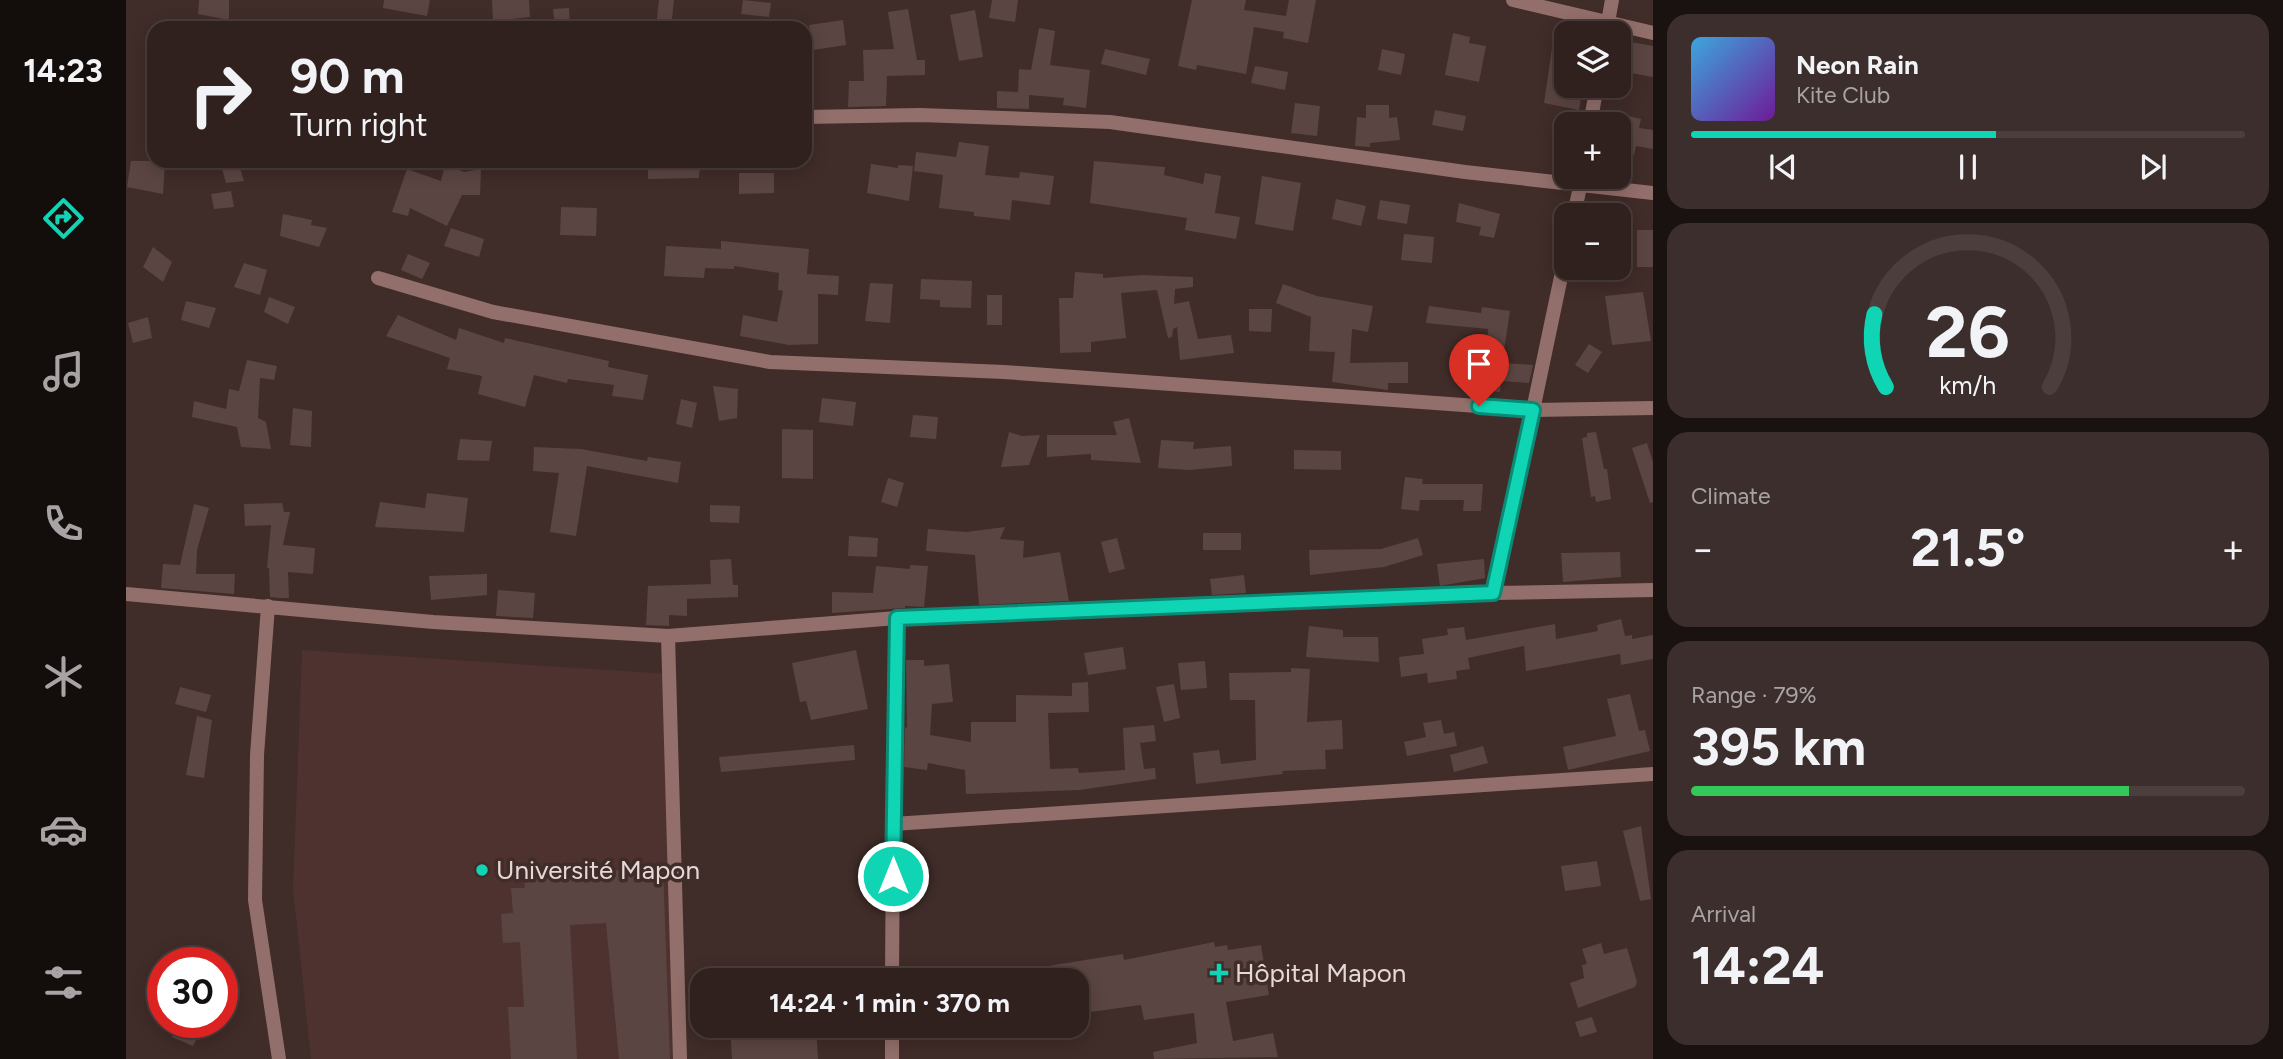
<!DOCTYPE html>
<meta charset="utf-8">
<style>
body{margin:0;font-family:Figtree,sans-serif;background:#3c2e2c;color:#f1f3f6;height:100vh;display:flex;flex-direction:column;font-size:26px;white-space:nowrap}
*{box-sizing:border-box;margin:0}
p{font-size:23px;color:#a8a3a4}
.icon{flex:none;width:38px;height:38px;fill:none;stroke:currentColor;stroke-width:2;stroke-linecap:round;stroke-linejoin:round}
.map{position:relative;flex:1;overflow:hidden}
.panel{display:flex;flex-direction:column;gap:14px;padding:14px;background:#1a1211;width:630px}
.panel>*{flex:none}
.top-card{position:absolute;left:21px;top:21px;width:665px;height:147px;border-radius:21px;box-shadow:0 4px 18px #0003,0 0 0 2px #4b3e3d;background:#30211f;color:#f1f3f6;overflow:hidden}
.tools{position:absolute;left:1428px;top:21px;display:grid;gap:14px}
.tools a{display:grid;place-items:center;width:77px;height:77px;border-radius:14px;background:#30211f;box-shadow:0 4px 18px #0003,0 0 0 2px #4b3e3d;font-size:35px}
.speed{position:absolute;left:21px;top:947px;display:flex;gap:14px;font-size:35px;font-weight:700;text-align:center}
.speed>*{display:grid;place-content:center;width:91px;height:91px;border-radius:50%;background:#30211f;box-shadow:0 4px 18px #0003,0 0 0 2px #4b3e3d;line-height:1}
.speed .limit{border:10px solid #d22;background:#fff;color:#111}
.pin{position:absolute;display:grid;place-items:center;width:60px;height:60px;color:#fff;margin:-72px -30px;border-radius:50% 50% 50% 0;rotate:-45deg;box-shadow:0 0 7px #0007}
.pin .icon{rotate:45deg}
.me{position:absolute;width:77px;margin:-38px;rotate:0deg;stroke-linejoin:round;filter:drop-shadow(0 0 5px #0008)}
.turn{display:flex;align-items:center;gap:24px;height:147px;padding:0 28px;font-size:32px}
.turn .icon{width:91px;height:91px;stroke-width:2.5}
.turn b{display:block;font-size:49px;line-height:60px}
.big{font-size:52px;font-weight:700;line-height:1.1}
.panel .card{flex:1;display:flex;flex-direction:column;justify-content:center;gap:10px;min-width:0;padding:0 24px;border-radius:21px;background:#3c2e2c}
.panel .dial{align-items:center;gap:0}
.dial svg{height:182px;overflow:visible;fill:none;stroke:#4b3e3d;stroke-width:7;stroke-linecap:round;text-anchor:middle}
.dial text{fill:#f1f3f6;stroke:none}
.song{display:flex;align-items:center;gap:21px}
.cover{width:84px;height:84px;border-radius:10px;background:linear-gradient(135deg,hsl(200 70% 55%),hsl(280 70% 35%))}
.played{height:7px;border-radius:4px;background:linear-gradient(90deg,#0fd5b4 55%,#4b3e3d 55%)}
.keys{display:flex;justify-content:space-around;direction:ltr}
.heat{display:flex;justify-content:space-between;align-items:center;font-size:38px;direction:ltr}
.charge{height:10px;border-radius:5px;background:linear-gradient(90deg,#34c759 79%,#4b3e3d 0)}
.trip{position:absolute;left:564px;top:968px;width:399px;height:70px;border-radius:21px;background:#30211f;box-shadow:0 4px 18px #0003,0 0 0 2px #4b3e3d;font-weight:700;line-height:70px;text-align:center}
main{display:flex;flex:1;min-height:0}
.dock{display:flex;flex-direction:column;width:126px;justify-content:space-around;align-items:center;background:#130d0c;color:#a8a3a4}
.dock .icon{width:49px;height:49px}
.dock .current{color:#0fd5b4}
.dock b{font-size:32px;color:#f1f3f6}
.map>svg:first-child{display:block}
.built{fill:#4e322f}
.building{fill:#5b4542}
.lines{fill:none;stroke-linecap:round;stroke-linejoin:round}
.minor{stroke:#936f6b;stroke-width:14}
.route-casing{stroke:#0a8a75;stroke-width:18}
.route{stroke:#0fd5b4;stroke-width:12}
.poi-dot{fill:#0fd5b4;stroke:#402c29;stroke-width:2.5}
.labels{text-anchor:middle;stroke-width:7;stroke-linejoin:round;paint-order:stroke}
.poi-label{font-size:26px;fill:#e5d8d6;stroke:#402c29;text-anchor:start}
</style>
<main>
<nav class="dock">
<b>14:23</b>
<svg class="icon current" aria-label="directions" viewBox="0 0 24 24"><path d="M12 3l9 9-9 9-9-9zM9 14v-3h6M13 9l2 2-2 2"/></svg>
<svg class="icon" aria-label="music" viewBox="0 0 24 24"><path d="M9 18V5l10-2v13"/><circle cx="6" cy="18" r="3"/><circle cx="16" cy="16" r="3"/></svg>
<svg class="icon" aria-label="phone" viewBox="0 0 24 24"><path d="M5 4h4l2 5-3 2q2 4 5 5l2-3 5 2v4C11 20 4 13 5 4z"/></svg>
<svg class="icon" aria-label="climate" viewBox="0 0 24 24"><path d="M12 3v18M4 7l16 10M4 17L20 7"/></svg>
<svg class="icon" aria-label="car" viewBox="0 0 24 24"><path d="M5 17H2v-5l4-1 3-4h7l3 4 3 1v5h-3M9 17h6M6 11h13"/><circle cx="7" cy="17" r="2"/><circle cx="17" cy="17" r="2"/></svg>
<svg class="icon" aria-label="filters" viewBox="0 0 24 24"><path d="M4 7h16M4 17h16"/><circle cx="9" cy="7" r="2"/><circle cx="15" cy="17" r="2"/></svg>
</nav>
<div class="map">
<svg width="1527" height="1059" viewBox="0 0 1527 1059">
<rect width="100%" height="100%" fill="#402c29"/>
<path class="built" d="M176,650L545,674L552,1059H185L167,889Z"/>
<path class="building" d="M73,0H103V20L72,14Z
M258,0H304L301,16L257,8Z
M366,0H403L404,17L367,21Z
M533,0H548L545,28H530Z
M617,0L645,3L643,17L615,14Z
M866,0H892L889,22L863,18Z
M1066,0H1120L1118,10L1160,16L1163,0H1190L1182,43L1157,38L1158,32L1128,27L1120,74L1071,65L1070,70L1052,66Z
M443,8L444,28H429L427,9Z
M782,9L791,60H799V75L761,76L760,106L722,107L723,81H738L737,50L768,49L762,12Z
M849,10L857,57L833,61L824,15Z
M717,20L720,45L687,50L683,25Z
M913,28L929,31L924,65L964,70L960,108L937,105L938,98L903,95V109L871,108V91L892,92L893,69L905,70Z
M1327,33L1344,37L1343,43L1360,46L1353,82L1319,75Z
M1505,42L1527,46V77L1499,72Z
M1426,48L1440,50V86H1457L1453,110L1418,103Z
M979,49L1024,59L1020,75L975,64Z
M1256,49L1279,54L1275,75L1252,70Z
M1129,66L1162,72L1159,90L1125,83Z
M1169,103L1194,106L1191,136L1165,133Z
M1240,105H1263V118L1271,117L1274,140L1244,143V147L1229,146L1231,117L1240,118Z
M1309,110L1340,116L1337,131L1306,125Z
M1493,114L1515,119L1513,128L1527,130V149L1510,146L1508,155L1493,152Z
M833,142L863,146L859,175L893,178L894,172L928,176L924,205L886,200L884,220L848,216V212L813,208L817,175L788,171L790,152L830,157Z
M5,161H39L37,194L1,187Z
M112,161L118,181L100,183L95,165Z
M522,161L574,162L573,178L522,179Z
M968,161L1039,167L1038,175L1077,184L1079,173L1095,176L1089,213L1114,217L1110,239L1059,230L1061,218L964,203Z
M319,164L338,172L355,169L354,195H336L321,226L284,208L282,216L266,212L281,169L315,181Z
M745,164L772,168V165L787,166L783,201L741,193Z
M613,173H648V193L613,194Z
M1136,176L1175,183L1167,231L1129,224Z
M105,191L108,207L88,209L85,194Z
M1210,199L1240,206L1235,226L1206,219Z
M1254,200L1284,205L1281,224L1251,219Z
M1333,203L1374,214L1368,238L1353,235L1355,227L1330,222Z
M435,207L471,208L470,236L434,235Z
M157,214L186,220L185,225L201,228L193,247L154,236Z
M325,228L358,239L353,257L318,246Z
M1511,230H1527V267H1511Z
M1278,234L1308,237L1306,263L1275,260Z
M595,241L683,249L681,274L713,276L712,295L692,294V344L663,345L614,336L617,315L651,322L657,291L652,290L653,273L608,266V269L579,268L578,278L538,276L540,246L595,249Z
M27,247L46,262L37,282L17,267Z
M282,254L304,263L296,279L275,270Z
M118,263L141,270L134,295L108,287Z
M949,272L977,274V278L1016,275L1067,277V287L1049,289L1048,304L1063,301L1072,339L1105,335L1108,353L1054,360L1051,327L1047,329L1046,337L1042,338L1031,290L995,293L1000,338L965,342V352L934,353L933,298H947Z
M795,279L846,281L845,308L814,307V300L794,299Z
M744,283L767,284L764,323L739,321Z
M1157,284L1191,296L1247,306L1242,332L1226,329L1224,363L1282,362V383H1262V390L1206,382L1209,352L1183,351L1185,317L1150,303Z
M1517,292L1525,341L1486,345L1479,296Z
M861,295H876V325H861Z
M143,297L169,307L162,324L138,312Z
M60,301L90,308L83,328L55,320Z
M1303,306L1355,313L1356,307L1384,311L1376,363L1407,365L1403,383L1375,381L1374,392L1358,391L1362,329L1300,323Z
M1123,309H1146L1145,332L1123,331Z
M272,315L330,340L333,328L378,343L379,338L483,361L482,367L522,375L517,400L486,396L488,385L442,379L441,383L408,375L399,407L352,394L356,376L321,369L324,358L260,336Z
M22,317L26,338L7,343L2,323Z
M1463,344L1476,352L1462,373L1449,365Z
M121,360L151,366L148,380L134,378L132,418L140,422L145,449L115,447L111,427L66,417L68,401L100,409L103,389L113,391Z
M587,386L612,389L611,418L593,421Z
M696,398L730,402L727,426L693,422Z
M555,399L571,403L566,428L550,424Z
M167,408L186,411L185,447L164,445Z
M787,415L812,417L810,439L784,437Z
M1003,418L1015,463L965,460V454L921,457V435H991L987,422Z
M656,429L687,430V479L656,478Z
M883,432L896,436L914,435L903,465L875,467Z
M1470,432L1478,469H1481L1485,499L1470,502L1469,496L1465,497L1456,438L1461,437V433Z
M334,439L366,441L363,461L331,460Z
M1035,440L1068,442L1067,449L1105,446L1106,466L1064,470L1032,468Z
M1521,443L1527,462V502L1524,503L1506,448Z
M408,447L455,449L521,461L522,457L555,462L552,483L461,466L450,536L424,532L433,473L407,471Z
M1168,450L1215,451V470L1168,469Z
M1279,477L1297,479L1296,484H1357L1355,511H1337L1338,500H1294L1293,511L1275,509Z
M762,478L778,483L771,507L755,502Z
M301,493L342,498L338,532L249,527L254,502L299,508Z
M156,503L158,512H164L157,545L189,548L187,574L162,572L163,598H154L144,597L143,568H141L145,525L119,526L118,504Z
M68,504L83,508L71,550L70,574H109L108,594L35,588L37,564L54,565Z
M584,505L614,506L613,523L584,522Z
M879,527L874,539L898,541L897,558L934,552L943,601L853,605L849,555L800,551L802,529L840,532Z
M1077,533H1115V550H1077Z
M723,536L752,538L751,557L722,556Z
M991,538L999,569L983,573L975,542Z
M1292,538L1297,555L1258,567L1184,575L1183,550L1255,549Z
M1494,552L1495,577L1437,582L1435,553Z
M605,559L607,585H612V597L561,599V616L543,615V626L520,625L522,586L585,584L584,560Z
M1358,559L1359,578L1314,586L1311,564Z
M784,565L802,566L798,607L779,606V608L706,613V592L747,593L750,566L784,569Z
M361,574V595L305,600L303,576Z
M1118,575L1120,593L1086,595L1084,579Z
M372,590L409,593L407,618L370,616Z
M1495,619L1499,636L1506,635V639L1527,635V659L1495,665L1494,654L1400,671L1398,646L1342,658L1344,669L1330,671L1331,679L1302,683L1301,673L1275,677L1273,657L1298,654L1296,639L1322,635L1321,629L1338,627L1340,640L1429,624L1430,639L1472,631L1471,625Z
M1183,626L1217,630V637H1252L1253,662L1180,657Z
M997,647L1000,669L962,675L958,653Z
M730,650L742,709L685,720L680,701L674,702L666,663Z
M780,660H798V666L823,664L827,702L806,704L804,735L845,742V722H890V695L946,696V683L962,682L963,712L922,713L924,769L952,768L953,773L999,770L997,728L1028,725L1030,741L1014,743L1018,769L1029,768L1030,779L953,790L840,794L839,770L802,763L801,770L778,767L779,727L781,728Z
M1079,661L1081,688L1055,690L1052,663Z
M1165,668L1184,669L1181,722L1216,720L1217,749L1199,750L1200,769L1156,771L1157,774L1070,784L1067,753L1093,750L1095,764L1130,760L1129,700H1104L1103,673L1165,672Z
M1048,684L1054,718L1038,722L1030,687Z
M54,687L85,695L80,712L49,704Z
M1504,694L1513,731L1519,730L1524,751L1442,770L1437,747L1490,736L1481,699Z
M71,716L86,720L78,778L60,775Z
M1315,720L1318,734L1328,732L1331,746L1281,756L1278,742L1300,737L1297,723Z
M728,745L729,760L595,772L593,757Z
M1357,746L1362,763L1328,772L1324,755Z
M1515,826L1525,899L1514,901L1497,831Z
M1471,861L1475,886L1439,891L1435,866Z
M537,868L544,1059H493L480,923L444,925L451,1059H385L382,1007H398L394,942L377,943L375,914L387,913L385,888H399L398,876Z
M1088,942L1089,947L1101,945L1102,950L1135,945L1143,995L1100,1002L1107,1041L1147,1033L1152,1057L1028,1059L1027,1052L1071,1043L1068,1013L1018,1020L1015,1005L950,1014V980H922V966L997,954L998,960Z
M1475,943L1478,954L1501,948L1511,982L1509,987L1452,1008L1444,983L1458,978L1456,965L1461,964L1456,949Z
M1466,1017L1471,1032L1454,1037L1449,1022Z
M53,1022L76,1029L67,1046L46,1037Z
M604,1026H690L692,1059H606Z"/>
<g class="lines">
<path class="minor" d="M1387,0L1527,33
M1480,33L1486,0
M679,117L794,115L984,122L1339,172L1527,193
M1464,124L1471,86
M1448,215L1456,177
M1440,253L1407,410L1527,408
M252,278L367,312L644,362L878,372L1407,410L1367,593
M1527,590L1367,593L771,618L767,824L1527,774
M0,594L307,622L542,636L771,618
M142,606L131,755L129,900L153,1059
M542,636L554,1059
M766,980L767,824
M766,1059V1026"/>
</g>
<g class="lines">
<g class="route-casing">
<path id="route" d="M767,876L771,618L1367,593L1407,410L1353,406"/>
</g>
<use href="#route" class="route"/>
</g>
<g class="poi-dot">
<circle cx="356" cy="870" r="7"/>
<path d="M1089.5 962.5h7v7h7v7h-7v7h-7v-7h-7v-7h7z"/>
</g>
<g class="labels">
<g class="poi-label">
<text x="370" y="879">Université Mapon</text>
<text x="1109" y="982">Hôpital Mapon</text>
</g>
</g>
</svg>
<div class="tools">
<a><svg class="icon" aria-label="layers" viewBox="0 0 24 24"><path d="M12 4l9 5-9 5-9-5zM3 14l9 5 9-5"/></svg></a>
<a>+</a>
<a>−</a>
</div>
<div class="speed"><div class="limit">30</div></div>
<div class="pin" style="left:1353px;top:406px;background:#d93025"><svg class="icon" aria-label="arrive" viewBox="0 0 24 24"><path d="M6 21V4h12l-3 4 3 4H6"/></svg></div>
<svg class="me" style="left:767px;top:876px" viewBox="-20 -20 40 40"><circle r="17" fill="#0fd5b4" stroke="#fff" stroke-width="3"/><path d="M0-11L8 9 0 5-8 9z" fill="#fff"/></svg>
<div class="trip">14:24 · 1 min · 370 m</div>
<div class="top-card">
<div class="turn"><svg class="icon" aria-label="right" viewBox="0 0 24 24"><path d="M7 20v-9h11M14 6l5 5-5 5"/></svg><div><b>90 m</b>Turn right</div></div>
</div>
</div>
<section class="panel">
<div class="card">
<div class="song"><i class="cover"></i><div><b>Neon Rain</b><p>Kite Club</p></div></div>
<div class="played"></div>
<div class="keys"><svg class="icon" aria-label="previous" viewBox="0 0 24 24"><path d="M18 5L8 12l10 7zM5 5v14"/></svg><svg class="icon" aria-label="pause" viewBox="0 0 24 24"><path d="M8 5v14M16 5v14"/></svg><svg class="icon" aria-label="next" viewBox="0 0 24 24"><path d="M6 5l10 7-10 7zM19 5v14"/></svg></div>
</div>
<div class="card dial"><svg viewBox="0 0 100 80">
<path d="M14 69A42 42 0 1 1 86 69"/>
<path d="M14 69A42 42 0 0 1 9 37" stroke="#0fd5b4"/>
<text x="50" y="56" font-size="32" font-weight="700">26</text>
<text x="50" y="72" font-size="11">km/h</text>
</svg></div>
<div class="card"><p>Climate</p>
<div class="heat"><a>−</a><b class="big">21.5°</b><a>+</a></div>
</div>
<div class="card"><p>Range · 79%</p><b class="big">395 km</b><div class="charge"></div></div>
<div class="card"><p>Arrival</p><b class="big">14:24</b></div>
</section>
</main>
